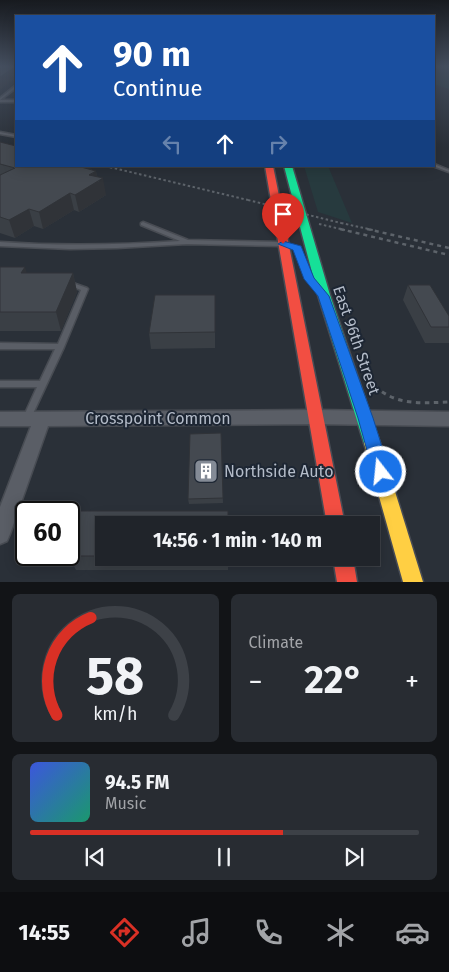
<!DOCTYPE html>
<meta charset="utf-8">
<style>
body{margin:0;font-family:"Fira Sans",sans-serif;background:#282c32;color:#f1f3f6;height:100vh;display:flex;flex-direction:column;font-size:19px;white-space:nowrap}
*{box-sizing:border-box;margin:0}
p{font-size:16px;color:#a2a4a8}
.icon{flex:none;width:28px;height:28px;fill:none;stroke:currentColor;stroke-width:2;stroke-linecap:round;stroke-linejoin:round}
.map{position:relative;height:582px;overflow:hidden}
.side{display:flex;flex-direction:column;gap:12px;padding:12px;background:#121417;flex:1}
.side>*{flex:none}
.banner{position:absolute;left:15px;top:15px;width:420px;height:152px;border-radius:0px;box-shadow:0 2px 12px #0003,0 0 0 1px #3d4147;background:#1a4fa0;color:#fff;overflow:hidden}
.speed{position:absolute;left:15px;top:501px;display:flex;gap:10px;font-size:25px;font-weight:700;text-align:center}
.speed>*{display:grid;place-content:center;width:65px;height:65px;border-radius:50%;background:#20242a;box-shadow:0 2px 12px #0003,0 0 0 1px #3d4147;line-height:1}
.speed .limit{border:2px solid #111;border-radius:8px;background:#fff;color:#111}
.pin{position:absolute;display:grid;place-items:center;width:42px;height:42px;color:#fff;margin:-51px -21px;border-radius:50% 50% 50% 0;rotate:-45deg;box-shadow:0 0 5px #0007}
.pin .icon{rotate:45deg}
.me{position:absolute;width:55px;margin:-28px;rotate:344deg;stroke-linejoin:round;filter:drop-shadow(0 0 4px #0008)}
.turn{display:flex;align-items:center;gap:18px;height:105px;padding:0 15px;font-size:22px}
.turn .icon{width:65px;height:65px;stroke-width:2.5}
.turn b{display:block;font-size:35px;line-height:42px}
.lanes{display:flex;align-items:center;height:48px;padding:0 15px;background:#0003;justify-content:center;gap:25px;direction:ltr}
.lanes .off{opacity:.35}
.big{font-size:38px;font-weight:700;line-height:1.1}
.side .card{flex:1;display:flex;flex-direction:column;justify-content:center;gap:8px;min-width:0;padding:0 18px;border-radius:8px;background:#282c32}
.side .dial{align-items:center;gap:0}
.dial svg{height:130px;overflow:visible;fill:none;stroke:#3d4147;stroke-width:7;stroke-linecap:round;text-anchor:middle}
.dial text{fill:#f1f3f6;stroke:none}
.song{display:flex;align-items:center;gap:15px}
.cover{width:60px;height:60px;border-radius:8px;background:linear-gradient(135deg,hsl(230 70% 55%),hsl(160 70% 35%))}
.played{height:5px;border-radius:2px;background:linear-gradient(90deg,#d93025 65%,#3d4147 65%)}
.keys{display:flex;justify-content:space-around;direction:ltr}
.heat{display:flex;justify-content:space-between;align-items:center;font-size:28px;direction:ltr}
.side .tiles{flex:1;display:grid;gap:12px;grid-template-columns:1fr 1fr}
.card:last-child{grid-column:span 2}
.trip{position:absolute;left:95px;top:516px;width:285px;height:50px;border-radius:0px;background:#20242a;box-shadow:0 2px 12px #0003,0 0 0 1px #3d4147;font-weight:700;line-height:50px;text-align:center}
.tab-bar{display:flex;height:80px;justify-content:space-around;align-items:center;background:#0d0e11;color:#a2a4a8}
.tab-bar .icon{width:35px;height:35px}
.tab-bar .on{color:#d93025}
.tab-bar b{font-size:22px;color:#f1f3f6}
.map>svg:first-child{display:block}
.green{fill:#273a3e}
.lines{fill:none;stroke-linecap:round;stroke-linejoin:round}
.lane-casing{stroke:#484c53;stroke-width:3}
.street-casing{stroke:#484c53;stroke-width:3}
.fast-casing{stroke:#484c55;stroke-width:3}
.slow-casing{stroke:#484c55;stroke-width:3}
.jam-casing{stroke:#484c55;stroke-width:3}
.path-far2{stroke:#5d636a;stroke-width:2;stroke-dasharray:2.5 2.5;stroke-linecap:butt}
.path-far1{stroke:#5d636a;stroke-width:2.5;stroke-dasharray:4 4;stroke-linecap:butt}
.path{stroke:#5d636a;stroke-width:3;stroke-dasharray:4.5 4.5;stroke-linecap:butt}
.lane{fill:#5a5e66;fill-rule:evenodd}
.street{fill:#5a5e66;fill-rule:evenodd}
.fast{fill:#16e098;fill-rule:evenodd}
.slow{fill:#ffcf43;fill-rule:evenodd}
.jam{fill:#f24e42;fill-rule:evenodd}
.path-bridge{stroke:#5d636a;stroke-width:2;stroke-dasharray:2.5 2.5;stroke-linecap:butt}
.wall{fill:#3a3f45}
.shaded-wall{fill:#303338}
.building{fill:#444950;stroke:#303338}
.route{fill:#1a73e8;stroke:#114b97}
.labels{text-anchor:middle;stroke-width:4;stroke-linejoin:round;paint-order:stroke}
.near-street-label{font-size:16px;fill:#b4bcc9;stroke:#1d2633}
.near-poi-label{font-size:16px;fill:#b4bcc9;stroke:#1d2633;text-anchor:start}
</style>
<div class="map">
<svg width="449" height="582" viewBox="0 0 449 582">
<rect width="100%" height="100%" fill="#2a3038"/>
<path class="green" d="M434,66H449V89L434,84Z
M304,166H328L352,223L318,212Z"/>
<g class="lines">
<g class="lane-casing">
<path id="lane" d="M15,86H16V88L0,100V98Z
M0,100H16V102H0Z
M0,132L16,135V137L0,134Z
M434,164L449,170V172L433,166Z
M143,222L188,240L282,242L285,244L282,246L187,244L117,248L70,249L0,246V242C60,246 120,245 180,241L141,225V223Z
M70,282L87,288L88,289L64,347L30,420L27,421L24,420L23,418L37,387H0V381H40L55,349H0V343L58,344L81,290L68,285L67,284Z"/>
</g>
<g class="street-casing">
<path id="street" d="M316,410L449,412V426L316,424L48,426L10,534L7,541L0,544V507L31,426H0V412Z"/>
</g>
<g class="fast-casing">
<path id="fast" d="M284,166H292L330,295L380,443L378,448L372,450L366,448L364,443L318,295Z"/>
</g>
<g class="slow-casing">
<path id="slow" d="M372,436L378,438L380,443L423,582H403L364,443L366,438Z"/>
</g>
<g class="jam-casing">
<path id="jam" d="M265,166H273L345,525H327Z
M333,558H353L357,582H337Z"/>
</g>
<path class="path-far2" d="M105,166L248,200
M341,223L373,230
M319,224L345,230"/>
<path class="path-far1" d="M340,229L449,255
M367,229L449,248"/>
<path class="path" d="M375,386C396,406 422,403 449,402"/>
<use href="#lane" class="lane"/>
<use href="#street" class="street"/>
<use href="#fast" class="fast"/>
<use href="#slow" class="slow"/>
<use href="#jam" class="jam"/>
<path class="path-bridge" d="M248,200L341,223"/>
</g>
<path class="wall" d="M0,142L96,171L97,177L106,195L79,212L74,210L43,229L34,226L15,238L0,233Z
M0,267L26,273H73L77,292L61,331H0Z
M408,285L449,316V343H425L403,300Z
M215,295V348L151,349L149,333Z
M221,433L223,503L189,504L188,499Z
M104,525V558H228V570H76L69,556Z"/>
<path class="shaded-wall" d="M16,66V77L0,90V77Z
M83,166H90L92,174L96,171L98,182L103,178L106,195L79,212L75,195L81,167Z
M70,193L74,210L43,229L39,212Z
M29,209L34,226L15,238L9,220Z
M25,267L31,286L21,273Z
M73,273L77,292L61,331L56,312Z"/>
<path class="building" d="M0,66H16L0,77Z
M0,142L16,146V166H83L81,167L96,171L89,175L103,178L75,195L70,193L39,212L29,209L9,220L0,217V175L15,168L0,164Z
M0,267H25L21,273H73L56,312H0Z
M408,285H430L449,316V327H431Z
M155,295H215V332L149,333Z
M221,433L223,498L188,499L190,434Z
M80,511H228V525H104V556H69Z"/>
<linearGradient id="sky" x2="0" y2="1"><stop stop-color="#171a1f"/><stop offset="0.45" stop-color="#444e5e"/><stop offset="1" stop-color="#444e5e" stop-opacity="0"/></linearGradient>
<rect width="449" height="147" fill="url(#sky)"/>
<path class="route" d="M283,241L301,246L314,278L329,296L373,418L390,472L387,478L381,480L375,478L373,472L358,418L318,296L304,279L293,250L278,244Z"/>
<defs>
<g id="building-square" transform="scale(1.25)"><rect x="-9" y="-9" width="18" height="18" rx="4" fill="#848b96" stroke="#1d2633"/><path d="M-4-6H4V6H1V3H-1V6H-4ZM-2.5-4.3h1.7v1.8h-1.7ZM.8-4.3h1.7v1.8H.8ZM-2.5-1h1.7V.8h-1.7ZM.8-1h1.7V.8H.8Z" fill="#fff"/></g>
</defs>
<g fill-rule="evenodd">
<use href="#building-square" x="206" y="471"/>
</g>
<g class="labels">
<g class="near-street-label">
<text transform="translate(357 340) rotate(71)" y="6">East 96th Street</text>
<text x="158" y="424">Crosspoint Common</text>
</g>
<g class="near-poi-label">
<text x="224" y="477">Northside Auto</text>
</g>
</g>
</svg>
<div class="speed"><div class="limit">60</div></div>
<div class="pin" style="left:283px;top:244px;background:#d93025"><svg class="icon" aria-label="arrive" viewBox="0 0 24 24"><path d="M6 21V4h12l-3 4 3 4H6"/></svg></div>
<svg class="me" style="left:381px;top:472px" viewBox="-20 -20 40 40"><circle r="17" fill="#1a73e8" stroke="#fff" stroke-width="3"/><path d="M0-11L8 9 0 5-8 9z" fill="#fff"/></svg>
<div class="trip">14:56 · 1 min · 140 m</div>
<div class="banner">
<div class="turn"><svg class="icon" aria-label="ahead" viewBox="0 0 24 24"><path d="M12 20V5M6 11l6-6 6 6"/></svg><div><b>90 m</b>Continue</div></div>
<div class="lanes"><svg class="icon off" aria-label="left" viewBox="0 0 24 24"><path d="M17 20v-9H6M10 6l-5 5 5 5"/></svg><svg class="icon" aria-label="ahead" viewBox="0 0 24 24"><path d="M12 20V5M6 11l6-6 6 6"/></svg><svg class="icon off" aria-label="right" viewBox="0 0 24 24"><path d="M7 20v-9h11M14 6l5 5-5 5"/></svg></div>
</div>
</div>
<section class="side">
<div class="tiles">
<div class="card dial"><svg viewBox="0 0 100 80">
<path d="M14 69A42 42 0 1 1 86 69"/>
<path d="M14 69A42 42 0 0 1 35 9" stroke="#d93025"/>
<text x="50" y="56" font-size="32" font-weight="700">58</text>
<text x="50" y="72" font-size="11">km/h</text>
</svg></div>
<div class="card"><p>Climate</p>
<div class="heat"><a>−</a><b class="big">22°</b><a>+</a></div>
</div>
<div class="card">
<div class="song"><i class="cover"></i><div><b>94.5 FM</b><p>Music</p></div></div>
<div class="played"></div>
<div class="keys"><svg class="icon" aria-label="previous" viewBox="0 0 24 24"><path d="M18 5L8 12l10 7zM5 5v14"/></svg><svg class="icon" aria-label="pause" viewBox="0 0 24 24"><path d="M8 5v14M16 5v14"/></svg><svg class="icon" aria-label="next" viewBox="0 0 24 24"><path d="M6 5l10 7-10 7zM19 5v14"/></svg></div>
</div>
</div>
</section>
<nav class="tab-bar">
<b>14:55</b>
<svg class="icon on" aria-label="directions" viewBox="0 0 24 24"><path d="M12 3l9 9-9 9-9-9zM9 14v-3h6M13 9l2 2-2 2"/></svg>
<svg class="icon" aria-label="music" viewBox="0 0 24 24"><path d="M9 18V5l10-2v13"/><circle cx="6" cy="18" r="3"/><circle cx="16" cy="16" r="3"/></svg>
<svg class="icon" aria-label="phone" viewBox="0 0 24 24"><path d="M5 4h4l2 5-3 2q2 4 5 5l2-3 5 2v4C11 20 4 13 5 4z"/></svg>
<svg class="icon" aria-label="climate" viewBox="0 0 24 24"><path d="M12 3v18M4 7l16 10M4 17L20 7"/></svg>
<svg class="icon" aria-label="car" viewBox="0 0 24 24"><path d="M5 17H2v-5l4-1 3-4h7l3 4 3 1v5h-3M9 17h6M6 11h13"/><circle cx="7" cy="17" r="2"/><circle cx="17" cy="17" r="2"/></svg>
</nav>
